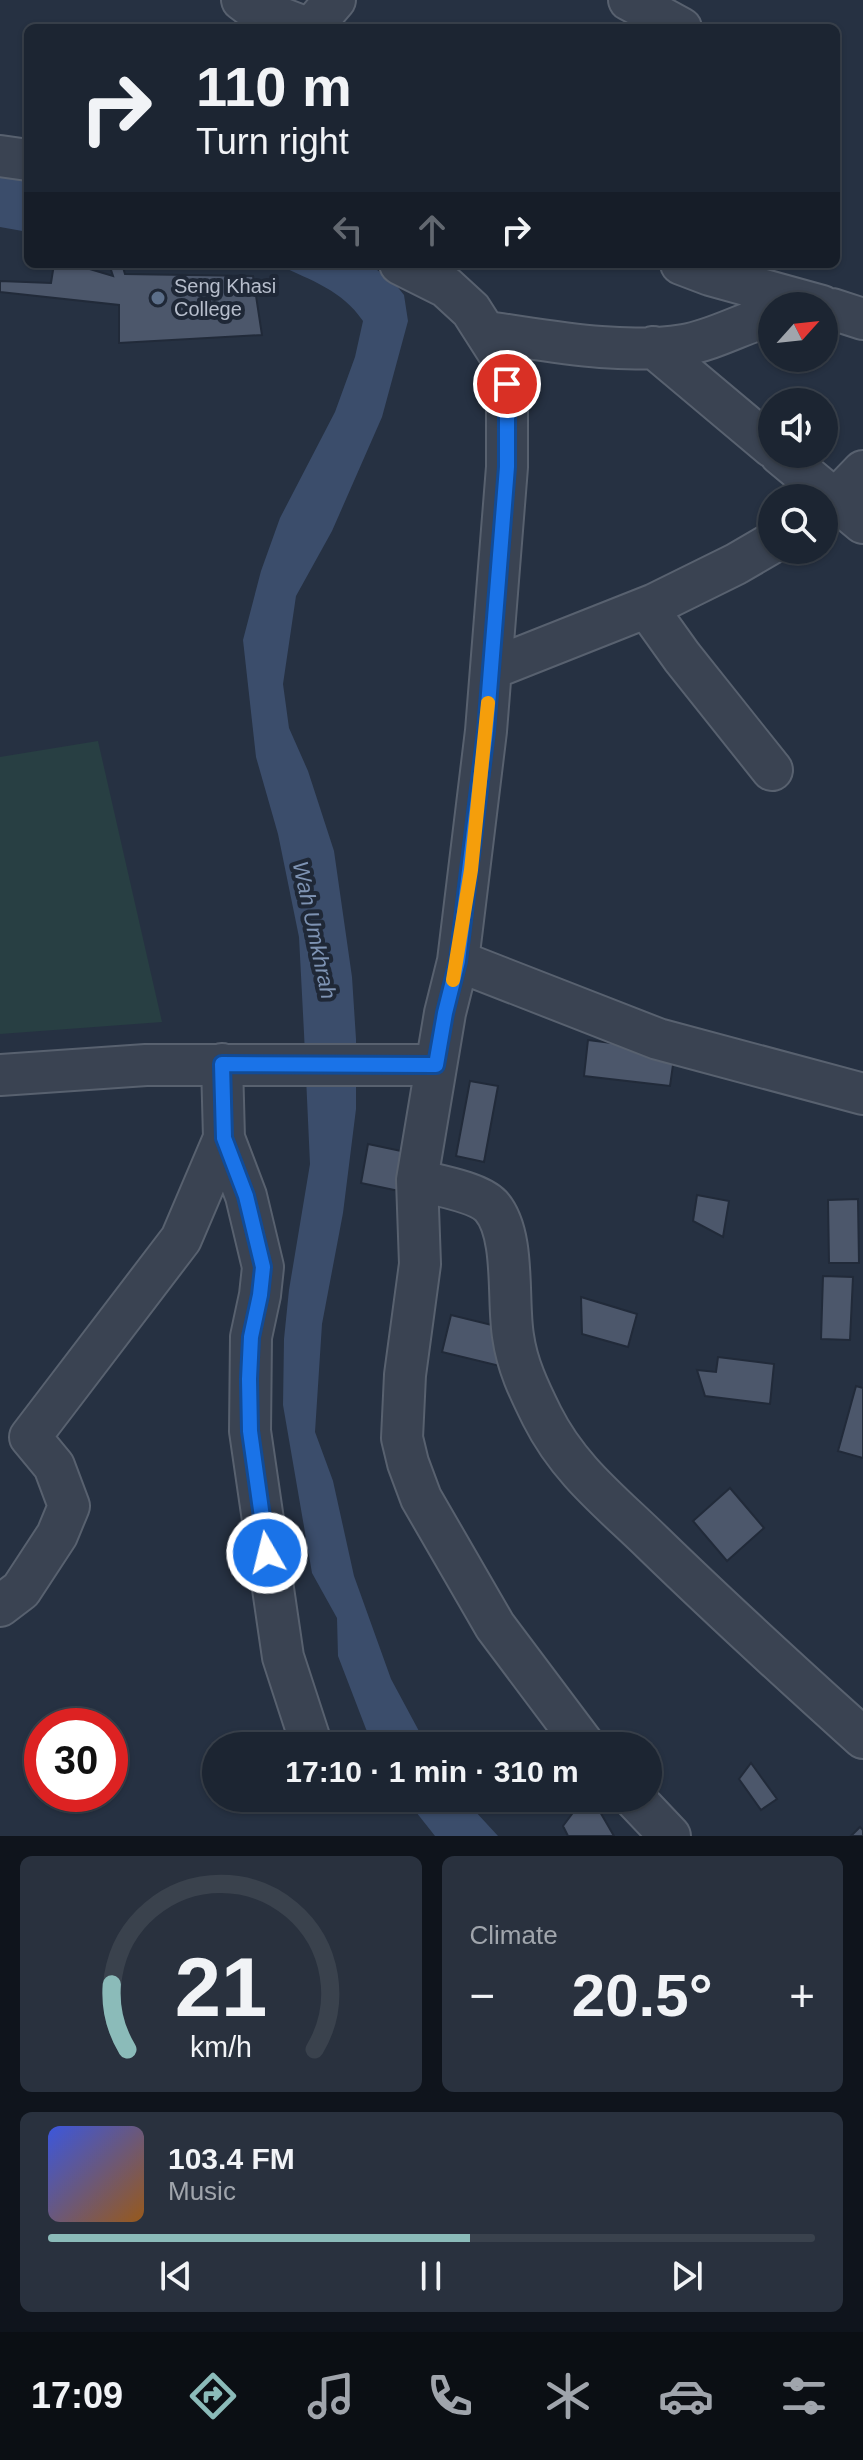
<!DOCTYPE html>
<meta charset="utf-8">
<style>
body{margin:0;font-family:Arial,sans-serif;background:#29313e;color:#f1f3f6;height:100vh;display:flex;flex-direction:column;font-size:30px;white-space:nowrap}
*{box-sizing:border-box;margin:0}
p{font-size:26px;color:#a0a5ac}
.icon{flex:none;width:44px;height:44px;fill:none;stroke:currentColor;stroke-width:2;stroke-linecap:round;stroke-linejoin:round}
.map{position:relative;height:1836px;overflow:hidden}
.side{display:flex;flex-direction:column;gap:20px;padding:20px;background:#0f141c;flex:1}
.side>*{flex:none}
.hud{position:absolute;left:24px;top:24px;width:816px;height:244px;border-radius:12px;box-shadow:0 2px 6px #0004,0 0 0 2px #3a424d;background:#1c2532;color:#f1f3f6;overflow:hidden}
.needle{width:52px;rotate:63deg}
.fabs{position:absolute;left:758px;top:292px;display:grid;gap:16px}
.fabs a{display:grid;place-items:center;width:80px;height:80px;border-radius:50%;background:#1c2532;box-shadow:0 2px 6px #0004,0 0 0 2px #3a424d;font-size:40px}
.speed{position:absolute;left:24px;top:1708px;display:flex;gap:16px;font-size:40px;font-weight:700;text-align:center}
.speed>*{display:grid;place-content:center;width:104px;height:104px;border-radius:50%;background:#1c2532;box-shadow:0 2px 6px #0004,0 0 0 2px #3a424d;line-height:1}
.speed .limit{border:12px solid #d22;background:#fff;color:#111}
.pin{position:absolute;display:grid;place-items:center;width:68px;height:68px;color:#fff;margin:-34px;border:4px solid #fff;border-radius:50%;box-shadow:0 2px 8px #0007}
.me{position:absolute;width:88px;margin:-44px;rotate:352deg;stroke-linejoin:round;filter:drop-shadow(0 0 6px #0008)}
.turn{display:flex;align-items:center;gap:28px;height:168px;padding:0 40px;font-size:36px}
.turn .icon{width:104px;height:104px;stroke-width:2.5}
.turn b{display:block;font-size:56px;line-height:68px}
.lanes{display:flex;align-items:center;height:76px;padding:0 40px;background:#0003;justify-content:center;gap:40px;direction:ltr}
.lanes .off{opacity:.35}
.big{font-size:60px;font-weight:700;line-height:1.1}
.side .tile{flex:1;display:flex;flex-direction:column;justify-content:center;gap:12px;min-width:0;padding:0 28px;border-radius:12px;background:#29313e}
.side .dial{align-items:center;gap:0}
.dial svg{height:208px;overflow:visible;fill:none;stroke:#3a424d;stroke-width:7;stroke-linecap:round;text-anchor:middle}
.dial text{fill:#f1f3f6;stroke:none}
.song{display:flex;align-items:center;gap:24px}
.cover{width:96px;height:96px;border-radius:12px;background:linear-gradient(135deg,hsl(230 70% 55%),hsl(30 70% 35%))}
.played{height:8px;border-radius:4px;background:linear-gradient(90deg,#8bbbb9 55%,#3a424d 55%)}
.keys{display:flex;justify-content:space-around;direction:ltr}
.heat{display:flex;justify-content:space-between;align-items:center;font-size:44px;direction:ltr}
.side .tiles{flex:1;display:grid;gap:20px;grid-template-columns:1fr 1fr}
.tile:last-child{grid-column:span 2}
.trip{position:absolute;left:202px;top:1732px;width:460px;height:80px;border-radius:40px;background:#1c2532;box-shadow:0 2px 6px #0004,0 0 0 2px #3a424d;font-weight:700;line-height:80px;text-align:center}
.tabs{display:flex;height:128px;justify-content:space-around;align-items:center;background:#0b0f14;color:#a0a5ac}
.tabs .icon{width:56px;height:56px}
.tabs .current{color:#8bbbb9}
.tabs b{font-size:36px;color:#f1f3f6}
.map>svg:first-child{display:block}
.green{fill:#283f43}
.water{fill:#3b4d6b}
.building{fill:#4c576b;stroke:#212a39;stroke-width:2}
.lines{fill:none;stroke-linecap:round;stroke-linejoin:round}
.minor-casing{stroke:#58616f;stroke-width:44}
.minor{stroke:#3a4352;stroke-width:40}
.route-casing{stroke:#114b97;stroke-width:20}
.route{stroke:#1a73e8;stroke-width:14}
.slow{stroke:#f59e0b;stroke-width:14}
.service-dot{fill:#5c6f8a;stroke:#1f2837;stroke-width:3}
.labels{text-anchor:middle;stroke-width:8;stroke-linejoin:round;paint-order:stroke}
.poi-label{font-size:20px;fill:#b7becc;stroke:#1f2837;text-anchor:start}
.water-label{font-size:22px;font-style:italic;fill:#7e93b3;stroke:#1f2837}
</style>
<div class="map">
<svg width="863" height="1836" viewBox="0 0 863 1836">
<rect width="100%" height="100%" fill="#263142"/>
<path class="green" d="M98,741L162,1022L0,1034V757Z"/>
<path class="water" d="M0,170L28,175V232L0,227Z
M270,264H368L392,280L404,295L408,321L382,417L332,531L296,596L283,684L289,728L308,771L334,851L352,977L356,1039V1109L343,1213L322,1324L315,1432L333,1481L354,1576L391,1679L427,1746H375L366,1729L338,1656L337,1618L312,1573L283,1405L284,1339L289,1290L310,1164L304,1033L299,937L278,834L256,757L243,640L261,571L280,518L335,412L355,357L363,321C342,290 312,281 279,265Z
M405,1798H463L498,1836H435Z"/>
<path class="building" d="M54,264H73L113,276L109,264H122L125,274L253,276L262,335L119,343V305L0,292V281L51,283Z
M588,1040L675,1051L670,1086L584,1076Z
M470,1081L498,1086L484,1162L456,1156Z
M368,1144L406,1152L399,1191L361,1183Z
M697,1195L729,1201L723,1237L693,1221Z
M858,1199L859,1263H829L828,1200Z
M823,1276L853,1277L850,1340L821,1339Z
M581,1297L637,1314L628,1347L582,1334Z
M451,1315L500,1327L504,1367L442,1352Z
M718,1357L774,1364L770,1404L705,1396L697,1370L716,1372Z
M856,1386L863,1388V1458L838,1451Z
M730,1488L764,1528L727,1561L693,1521Z
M751,1763L777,1799L761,1810L739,1779Z
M584,1798H592L614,1836H568L563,1826Z
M860,1827L863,1830V1836H851Z"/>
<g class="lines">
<g class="minor-casing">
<path id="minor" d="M242,0L250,6L307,28
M629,0L681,28
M311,28L335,0
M0,156L28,160
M400,264L446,287L471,310L501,357L507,384V467L486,731L458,961L445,1013L417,1180L420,1264L405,1375L402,1438L408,1463L421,1498L495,1626L585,1746
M681,264L710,275L822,306
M824,309H832L863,319
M487,332C551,341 619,355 684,345C714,340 743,323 772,315
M653,347L772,447
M780,454L863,523
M824,507L835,500L863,471
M647,608L682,657L772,770
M491,669L655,604L736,564L772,543
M458,961L658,1039L863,1094
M0,1075L146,1065H436
M224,1138L246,1196L263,1267L260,1295L251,1337L250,1431L283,1657L309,1737
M417,1180C436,1185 478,1192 491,1206C516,1234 507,1300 513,1336C517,1365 529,1390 542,1416C569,1470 611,1502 653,1543C722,1610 792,1674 863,1738
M0,1606L21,1590L57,1535L69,1506L54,1466L30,1437L181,1239L224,1138L222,1064
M634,1798L670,1836"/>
</g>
<use href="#minor" class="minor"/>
</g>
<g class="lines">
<g class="route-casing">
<path id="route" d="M267,1553L250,1431L249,1379L251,1337L260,1295L263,1267L246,1196L224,1138L222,1064L436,1065L445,1013L458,961L486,731L507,467V384"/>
</g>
<use href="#route" class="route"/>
<path class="slow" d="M453,980L471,870L488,703"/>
</g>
<circle class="service-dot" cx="158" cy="298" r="8"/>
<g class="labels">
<g class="poi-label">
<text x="174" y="293">Seng Khasi<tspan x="174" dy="23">College</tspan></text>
</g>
<g class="water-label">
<text transform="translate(315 930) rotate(78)" y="8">Wah Umkhrah</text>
</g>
</g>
</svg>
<div class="fabs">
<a><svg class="needle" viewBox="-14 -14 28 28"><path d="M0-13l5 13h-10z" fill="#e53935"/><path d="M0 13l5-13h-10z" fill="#a0a5ac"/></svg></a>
<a><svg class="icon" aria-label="sound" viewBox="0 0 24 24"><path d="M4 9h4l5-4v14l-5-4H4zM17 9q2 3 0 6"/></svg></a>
<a><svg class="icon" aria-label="search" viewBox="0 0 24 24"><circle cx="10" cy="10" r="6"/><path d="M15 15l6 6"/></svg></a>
</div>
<div class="speed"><div class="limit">30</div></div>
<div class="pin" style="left:507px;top:384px;background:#d93025"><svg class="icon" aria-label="arrive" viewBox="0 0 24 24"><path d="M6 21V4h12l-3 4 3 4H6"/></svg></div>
<svg class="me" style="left:267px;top:1553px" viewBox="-20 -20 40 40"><circle r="17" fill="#1a73e8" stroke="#fff" stroke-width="3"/><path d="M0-11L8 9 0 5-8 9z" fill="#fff"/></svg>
<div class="trip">17:10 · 1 min · 310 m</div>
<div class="hud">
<div class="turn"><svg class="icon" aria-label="right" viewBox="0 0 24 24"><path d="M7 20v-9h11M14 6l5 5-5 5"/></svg><div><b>110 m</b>Turn right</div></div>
<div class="lanes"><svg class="icon off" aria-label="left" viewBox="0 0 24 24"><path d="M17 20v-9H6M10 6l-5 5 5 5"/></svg><svg class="icon off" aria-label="ahead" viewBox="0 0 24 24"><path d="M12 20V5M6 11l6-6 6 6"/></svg><svg class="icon" aria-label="right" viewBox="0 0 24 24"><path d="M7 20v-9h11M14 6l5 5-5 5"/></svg></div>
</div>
</div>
<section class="side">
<div class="tiles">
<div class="tile dial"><svg viewBox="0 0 100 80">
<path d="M14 69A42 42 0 1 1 86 69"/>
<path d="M14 69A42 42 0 0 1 8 44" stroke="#8bbbb9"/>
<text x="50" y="56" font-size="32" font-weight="700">21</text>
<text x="50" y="72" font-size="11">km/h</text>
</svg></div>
<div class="tile"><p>Climate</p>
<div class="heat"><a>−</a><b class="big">20.5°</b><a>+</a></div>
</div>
<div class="tile">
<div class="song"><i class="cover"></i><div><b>103.4 FM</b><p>Music</p></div></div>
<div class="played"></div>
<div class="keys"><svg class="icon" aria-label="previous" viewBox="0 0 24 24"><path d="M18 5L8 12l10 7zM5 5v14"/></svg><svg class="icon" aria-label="pause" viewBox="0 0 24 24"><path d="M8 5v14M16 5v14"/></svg><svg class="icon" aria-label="next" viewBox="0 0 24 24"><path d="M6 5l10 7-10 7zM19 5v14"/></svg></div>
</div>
</div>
</section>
<nav class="tabs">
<b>17:09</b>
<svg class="icon current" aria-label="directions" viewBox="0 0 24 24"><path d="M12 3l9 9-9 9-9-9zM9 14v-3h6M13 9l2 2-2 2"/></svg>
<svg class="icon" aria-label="music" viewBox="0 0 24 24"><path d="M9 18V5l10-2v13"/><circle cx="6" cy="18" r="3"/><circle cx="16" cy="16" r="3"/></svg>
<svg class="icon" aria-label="phone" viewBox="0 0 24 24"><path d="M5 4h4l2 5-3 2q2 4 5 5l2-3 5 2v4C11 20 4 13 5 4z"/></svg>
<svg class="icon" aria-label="climate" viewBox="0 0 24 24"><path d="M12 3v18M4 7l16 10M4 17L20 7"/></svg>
<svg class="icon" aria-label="car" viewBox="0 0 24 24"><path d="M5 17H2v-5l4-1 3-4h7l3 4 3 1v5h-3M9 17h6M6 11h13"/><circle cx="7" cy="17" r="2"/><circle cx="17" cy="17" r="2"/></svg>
<svg class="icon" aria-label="filters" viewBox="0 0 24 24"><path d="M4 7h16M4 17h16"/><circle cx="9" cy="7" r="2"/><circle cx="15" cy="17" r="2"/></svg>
</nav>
